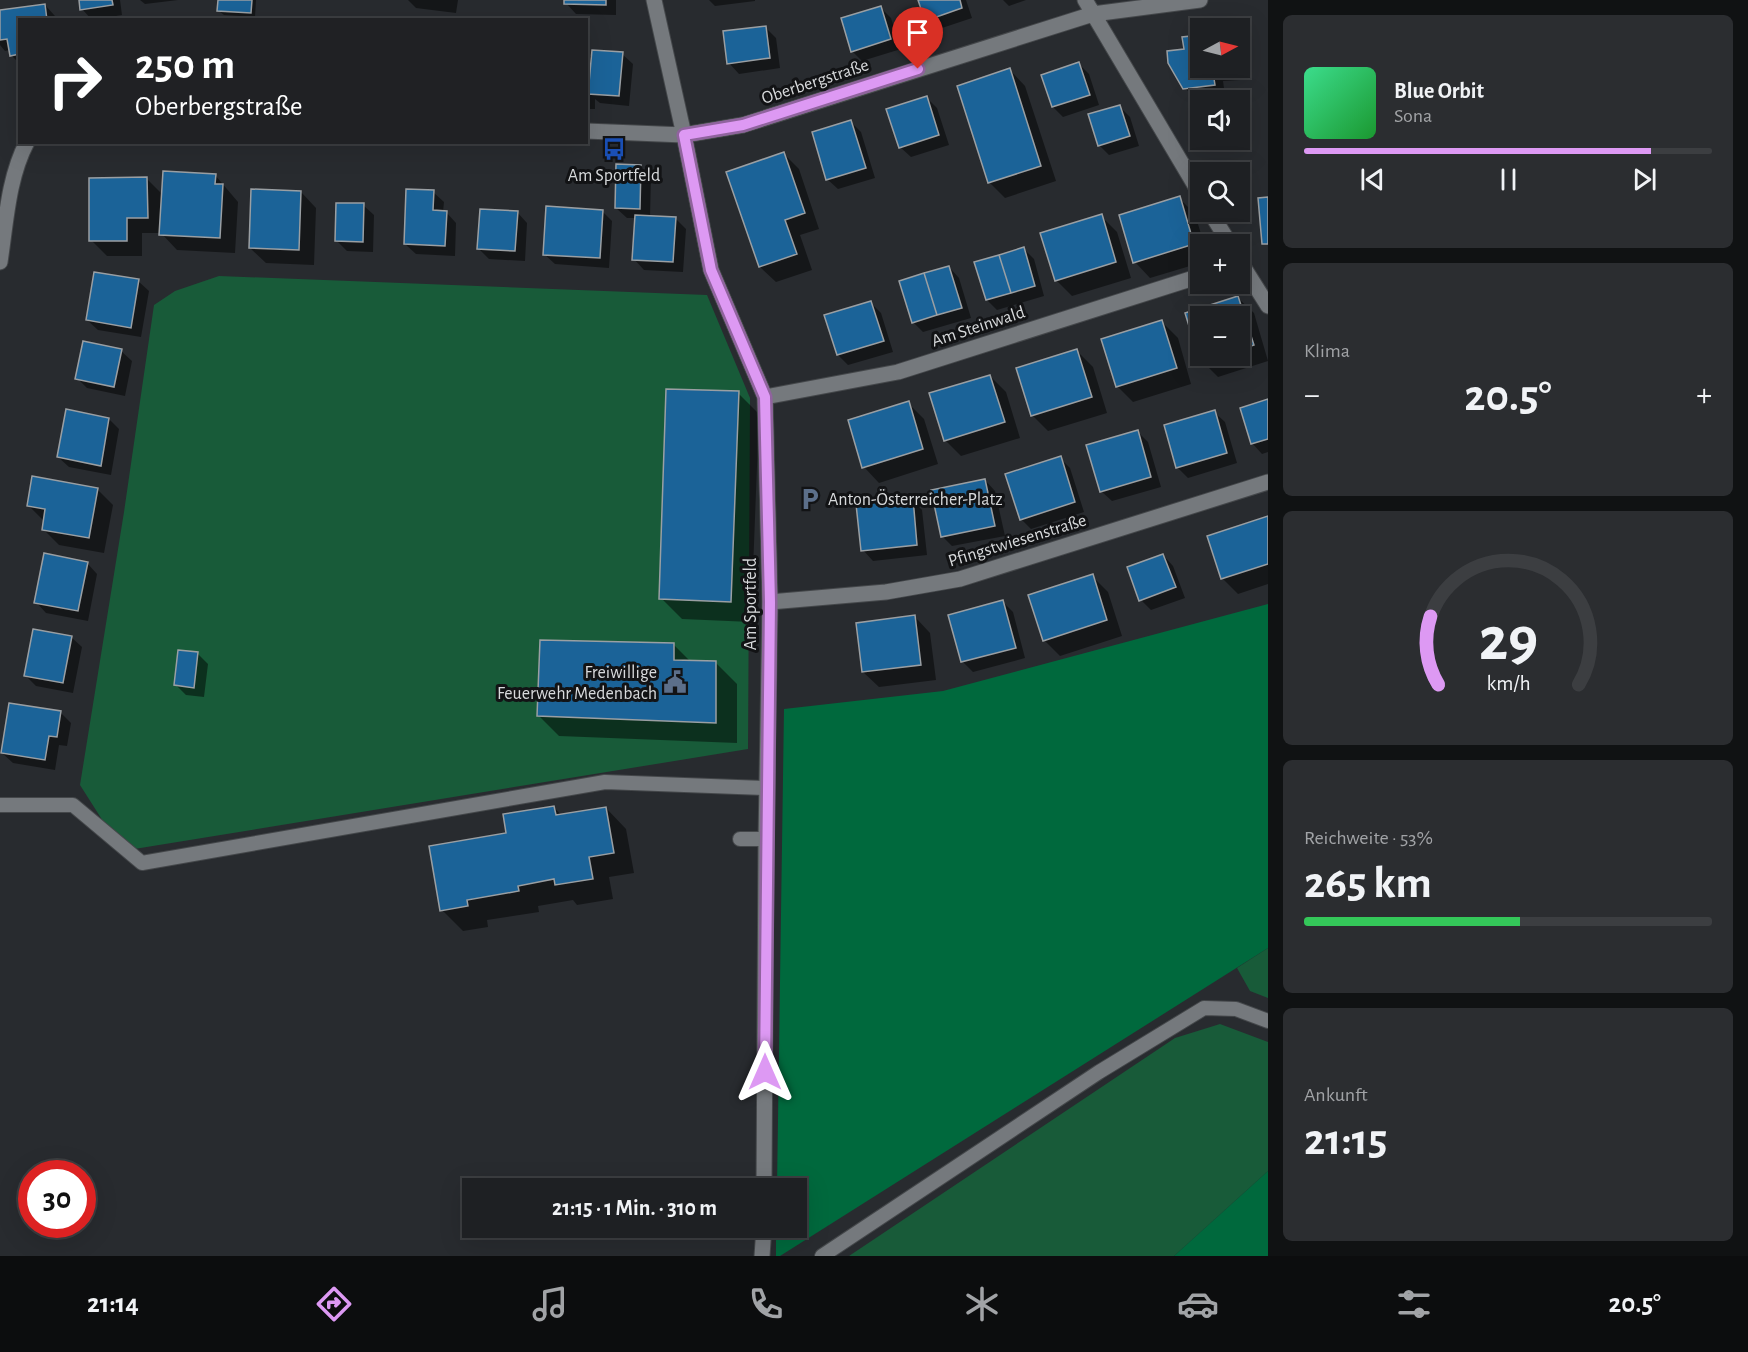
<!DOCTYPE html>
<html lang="de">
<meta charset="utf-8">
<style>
body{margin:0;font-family:"Alegreya Sans",sans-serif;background:#2b2d30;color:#f1f3f6;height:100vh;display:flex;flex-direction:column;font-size:22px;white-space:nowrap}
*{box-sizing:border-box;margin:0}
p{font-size:20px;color:#a1a3a6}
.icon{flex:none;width:33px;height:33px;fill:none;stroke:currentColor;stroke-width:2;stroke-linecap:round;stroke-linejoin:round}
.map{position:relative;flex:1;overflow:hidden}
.drawer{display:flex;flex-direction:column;gap:15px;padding:15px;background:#101213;width:480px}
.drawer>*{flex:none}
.top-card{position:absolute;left:18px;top:18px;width:570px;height:126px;border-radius:0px;box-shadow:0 6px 24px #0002,0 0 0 2px #3c3e41;background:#202124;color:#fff;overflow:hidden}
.needle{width:39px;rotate:83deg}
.controls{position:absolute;left:1190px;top:18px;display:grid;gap:12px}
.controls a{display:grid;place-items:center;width:60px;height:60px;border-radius:0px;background:#1e2023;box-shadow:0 6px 24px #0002,0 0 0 2px #3c3e41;font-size:30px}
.speed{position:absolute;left:18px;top:1160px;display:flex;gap:12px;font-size:30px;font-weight:700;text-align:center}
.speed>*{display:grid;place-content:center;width:78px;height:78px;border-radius:50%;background:#1e2023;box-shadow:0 6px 24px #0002,0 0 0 2px #3c3e41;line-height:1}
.speed .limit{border:9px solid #d22;background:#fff;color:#111}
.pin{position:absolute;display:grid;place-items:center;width:51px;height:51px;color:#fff;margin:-62px -26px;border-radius:50% 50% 50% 0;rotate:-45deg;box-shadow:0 0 6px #0007}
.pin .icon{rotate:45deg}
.me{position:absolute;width:66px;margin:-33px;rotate:0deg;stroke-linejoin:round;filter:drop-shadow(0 0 4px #0008)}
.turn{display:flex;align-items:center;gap:21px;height:126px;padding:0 18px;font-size:27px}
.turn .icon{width:78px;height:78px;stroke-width:2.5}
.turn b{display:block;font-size:42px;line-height:51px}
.big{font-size:45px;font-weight:700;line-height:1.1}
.drawer .widget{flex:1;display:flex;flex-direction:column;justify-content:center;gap:9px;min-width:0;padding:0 21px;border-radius:9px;background:#2b2d30}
.drawer .dial{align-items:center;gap:0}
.dial svg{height:156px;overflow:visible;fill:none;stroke:#3c3e41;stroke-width:7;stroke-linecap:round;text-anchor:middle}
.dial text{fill:#f1f3f6;stroke:none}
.song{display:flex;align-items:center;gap:18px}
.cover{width:72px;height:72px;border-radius:9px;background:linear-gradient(135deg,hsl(150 70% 55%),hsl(130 70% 35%))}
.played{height:6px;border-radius:3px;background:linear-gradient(90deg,#dd99f3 85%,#3c3e41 85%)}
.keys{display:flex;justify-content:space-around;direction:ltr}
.heat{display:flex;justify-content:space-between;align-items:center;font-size:33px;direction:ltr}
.charge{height:9px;border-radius:4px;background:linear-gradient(90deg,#34c759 53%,#3c3e41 0)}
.trip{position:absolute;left:462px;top:1178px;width:345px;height:60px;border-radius:0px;background:#1e2023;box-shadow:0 6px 24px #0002,0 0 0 2px #3c3e41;font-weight:700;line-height:60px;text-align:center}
.tab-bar{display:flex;height:96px;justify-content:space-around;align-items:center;background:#0c0d0e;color:#a1a3a6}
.tab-bar .icon{width:42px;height:42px}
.tab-bar .selected{color:#dd99f3}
.tab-bar b{font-size:27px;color:#f1f3f6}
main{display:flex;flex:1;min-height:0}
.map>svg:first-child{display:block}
.green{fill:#185b39}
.forest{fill:#00693d}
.shadow{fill:#0007;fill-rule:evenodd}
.building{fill:#1b6398;stroke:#9a9fa3;stroke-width:1.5}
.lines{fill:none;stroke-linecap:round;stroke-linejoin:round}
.service-casing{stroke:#44474a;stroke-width:16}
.minor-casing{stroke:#44474a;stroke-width:17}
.service{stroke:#75797d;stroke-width:14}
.minor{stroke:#75797d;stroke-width:15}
.route-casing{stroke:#90639e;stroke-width:15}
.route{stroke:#dd99f3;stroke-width:10}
.labels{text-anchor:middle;stroke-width:6;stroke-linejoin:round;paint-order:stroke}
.street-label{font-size:18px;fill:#d8dadc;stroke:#121315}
.poi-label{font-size:18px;fill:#d8dadc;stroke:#121315}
</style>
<main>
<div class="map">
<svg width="1268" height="1256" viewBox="0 0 1268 1256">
<rect width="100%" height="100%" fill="#282b2f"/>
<path class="green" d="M219,276L707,295L750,398L748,749L122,851L80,785L124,512L154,305L175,291Z
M1268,948V998L1250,991L1237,968Z
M1220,1024L1268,1042V1171L1174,1256H849L1175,1038Z"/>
<path class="forest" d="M1268,604V948L780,1256H776V1227H796V1188H777L784,709L943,691Z
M1268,1171V1256H1174Z"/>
<path class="shadow" d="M80,0H120L122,15L92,20L82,9Z
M140,0H178L145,4Z
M220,0H256L255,17L224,15L219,11Z
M408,0H458L456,13L416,8Z
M566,0H616V15L576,14L566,3Z
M709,0H755V1L715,6Z
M919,0H966L972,18L936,30L926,20Z
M1003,0H1026L1009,6Z
M45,5L55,16V20H20V64L11,55L10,50L5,51L0,45V12Z
M881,8L891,18L901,49L862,61L852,51Z
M765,27L776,38L780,68L739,74L729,63Z
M1200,37V68H1238L1240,80L1223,81L1225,95L1195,98L1185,88V51Z
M586,52L593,58L622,54L633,64L629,106L600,103L595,99V109H586Z
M1079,64L1089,74L1099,105L1063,117L1053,107Z
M1010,70L1025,86L1056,181L1005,198L989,182Z
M926,97L937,108L949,145L911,157L900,147Z
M1119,106L1130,117L1139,146L1109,155L1099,145Z
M851,122L861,132L875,178L838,189L827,179Z
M783,153L799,169L819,229L800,235L812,270L776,282L760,267Z
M640,166L651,177L650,217L675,218L686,229L683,272L644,270L634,259L636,218H627L616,208Z
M215,175L238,202L235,253L177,250L161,233H142V256H107L91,240L147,179L163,195Z
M301,192L316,208L314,265L266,263L250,248Z
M433,192L444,202L443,212H446L456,223L455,256L416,254L405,244Z
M1179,198L1195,214L1204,244H1200V263L1150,278L1135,262Z
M363,205L374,215L373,252L347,251L337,241Z
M602,211L612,221L609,268L555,264L544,254Z
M517,212L527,223L525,261L489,259L479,249Z
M1101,216L1117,232L1131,278L1072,296L1056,280Z
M1024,249L1034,259L1044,296L997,310L987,300Z
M949,267L959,278L971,318L923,332L913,322Z
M138,281L149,291L141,337L98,330L87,320Z
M1238,298L1254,313L1268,361L1218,377L1202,361L1187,314ZM1200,316H1239V356H1200Z
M871,303L881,313L893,352L848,365L838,355Z
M1162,322L1178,338L1191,384L1133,402L1117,386Z
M121,351L132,361L125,396L87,388L77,378Z
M1077,351L1093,367L1107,413L1048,431L1032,415Z
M990,376L1006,392L1020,438L961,456L945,440Z
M738,393L759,414L751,622L682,619L661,598Z
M1268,401V452L1262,454L1252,443Z
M908,403L924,419L938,464L879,483L864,467Z
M1214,412L1225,422L1237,463L1188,478L1178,468L1166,426Z
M109,419L119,429L111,475L69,467L58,457Z
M1138,432L1148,442L1161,487L1112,501L1101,491Z
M1060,458L1070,468L1084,512L1031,529L1021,519Z
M985,480L995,491L1005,536L952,546L942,536Z
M97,489L113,505L104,553L59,545L43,529L44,521L28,505Z
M912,500L922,510L927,555L873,561L863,550Z
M1268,518V584L1238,594L1222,578Z
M1163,555L1173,566L1185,598L1151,610L1141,600Z
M87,563L97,574L88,621L46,613L36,602Z
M1092,576L1108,592L1122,636L1060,656L1044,640Z
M1003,602L1013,612L1025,658L973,672L962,661Z
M915,617L930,633L936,680L879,687L863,672Z
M71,637L82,647L73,693L36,686L26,676Z
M673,644L691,662L716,663L737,684V743L559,736L539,716Z
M198,654L208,664L204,697L186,695L176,685Z
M61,713L71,723L67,746L59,745L55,770L13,763L2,753Z
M554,807L562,816L606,808L626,829L634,873L609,877L613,899L577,905L573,900L538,906L539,912L487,920L488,927L463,931L442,910L508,834Z"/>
<path class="building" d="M79,0H112L113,5L80,10Z
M218,0H252L251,13L217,11Z
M564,0H606V5L564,4Z
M918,0H960L962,8L925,21Z
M45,4L47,20H20V54L10,56L7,39L0,40V10Z
M881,6L891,39L851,52L841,18Z
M766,26L770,58L727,64L723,31Z
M1200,35V68H1230V70L1213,72L1215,85L1183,89L1168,63L1167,51L1184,49L1182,37Z
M592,50L623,52L619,96L588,94Z
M1079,62L1090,95L1052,107L1041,75Z
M1010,68L1041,166L988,183L957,86Z
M927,96L939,135L899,148L886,109Z
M1120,105L1130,136L1098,146L1088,114Z
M851,120L866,168L826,180L812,132Z
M784,152L805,213L785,220L797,254L759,267L726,172Z
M616,164L641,165L640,209L615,208Z
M163,171L216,174L215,184H223L220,238L159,235Z
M147,177L148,218H127V241H89V178Z
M251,189L301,191L299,250L249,248Z
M406,189L434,190L433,210L447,211L445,246L404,244Z
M1180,196L1194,244L1133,263L1119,215Z
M1268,197V244H1262L1258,198Z
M336,203H364L363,242L335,241Z
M546,206L603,210L600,258L543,255Z
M480,209L518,211L515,251L477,249Z
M1102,214L1116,262L1055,281L1040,233Z
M635,215L676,217L673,262L632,260Z
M1024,247L1035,286L1011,293L999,255Z
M999,255L1011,293L986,300L974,262Z
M949,266L962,308L937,315L924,273Z
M94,272L139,279L131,328L86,320Z
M924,273L937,315L912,323L899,281Z
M1238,296L1254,345L1239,350V316H1200V356H1221L1200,362L1185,313Z
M871,301L884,341L837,355L824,315Z
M1162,320L1177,368L1116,387L1101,339Z
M83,341L122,349L114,387L75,379Z
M1077,349L1092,397L1031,416L1016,368Z
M990,375L1005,422L944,441L929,393Z
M666,389L739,391L731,602L659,599Z
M1268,399V439L1251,444L1240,408Z
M909,401L923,449L862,468L848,420Z
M66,409L109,418L101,466L57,457Z
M1215,410L1227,453L1176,468L1164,425Z
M1138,430L1151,477L1100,492L1086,445Z
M1061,456L1075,502L1020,520L1005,474Z
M32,476L98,488L89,538L42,530L45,509L27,506Z
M985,479L995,526L941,537L931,490Z
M913,498L917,545L861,551L856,504Z
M1268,516V564L1221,579L1207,536Z
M44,553L88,562L78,611L34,603Z
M1163,554L1176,587L1139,601L1127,567Z
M1093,574L1107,620L1043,641L1028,595Z
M1003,600L1016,648L961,662L948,615Z
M915,615L921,665L862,672L856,623Z
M33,629L72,636L63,683L24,676Z
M540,640L674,643V660L716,661V723L537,716Z
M178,650L198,652L194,688L174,685Z
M9,703L61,711L57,737L49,736L45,760L1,753Z
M554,806L556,815L606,807L614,853L589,857L593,879L555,885L554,879L518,886L519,891L467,900L468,906L440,911L429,846L506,833L503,814Z"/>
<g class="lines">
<g class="service-casing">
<path id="service" d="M0,805H73L142,863L605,782L767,788
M740,839H766
M822,1256L1099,1072L1204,1008L1236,1009L1268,1021"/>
</g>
<g class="minor-casing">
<path id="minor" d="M654,0L684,135L711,270L765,397L770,602L766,839L764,1188
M1085,0L1200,194
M586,131L684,135L743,125L1093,14L1200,0
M1210,212L1230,244
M1239,260L1268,306
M0,262C6,223 8,178 27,142
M765,397L898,372L1200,276
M770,602L886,592L960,579L1268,482
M762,1256L764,1227"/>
</g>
<use href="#service" class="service"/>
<use href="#minor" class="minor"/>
</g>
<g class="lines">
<g class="route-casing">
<path id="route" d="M765,1072L770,602L765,397L711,270L684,135L743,125L918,69"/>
</g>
<use href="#route" class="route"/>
</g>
<defs>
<g id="bus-bare" transform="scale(1.8)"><path d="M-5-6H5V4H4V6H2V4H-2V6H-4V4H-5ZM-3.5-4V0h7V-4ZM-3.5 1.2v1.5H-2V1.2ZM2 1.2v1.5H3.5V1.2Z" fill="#1a4fb4" stroke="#121315" stroke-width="2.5" paint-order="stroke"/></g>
<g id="parking-bare" transform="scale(1.8)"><path d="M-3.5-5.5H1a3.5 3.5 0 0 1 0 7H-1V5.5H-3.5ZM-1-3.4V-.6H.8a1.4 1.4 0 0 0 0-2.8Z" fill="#5c6f8a" stroke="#121315" stroke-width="2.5" paint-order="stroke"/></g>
<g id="civic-bare" transform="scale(1.8)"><path d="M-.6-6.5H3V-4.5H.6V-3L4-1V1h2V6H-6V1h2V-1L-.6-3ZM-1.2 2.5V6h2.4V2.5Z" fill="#5c6f8a" stroke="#121315" stroke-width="2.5" paint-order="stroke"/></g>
</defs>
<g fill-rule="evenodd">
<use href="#bus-bare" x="614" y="149"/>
<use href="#parking-bare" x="810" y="499"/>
<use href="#civic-bare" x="675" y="682"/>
</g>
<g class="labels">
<g class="street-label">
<text transform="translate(815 81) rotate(-18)" y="6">Oberbergstraße</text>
<text transform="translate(978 326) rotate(-18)" y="6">Am Steinwald</text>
<text transform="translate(1017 540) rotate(-17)" y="6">Pfingstwiesenstraße</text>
<text transform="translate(750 604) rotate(-90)" y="6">Am Sportfeld</text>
</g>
<g class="poi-label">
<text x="614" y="181">Am Sportfeld</text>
<text x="828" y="505" text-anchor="start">Anton-Österreicher-Platz</text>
<text x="657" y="678" text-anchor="end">Freiwillige<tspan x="657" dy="21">Feuerwehr Medenbach</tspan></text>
</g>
</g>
</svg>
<div class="controls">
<a><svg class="needle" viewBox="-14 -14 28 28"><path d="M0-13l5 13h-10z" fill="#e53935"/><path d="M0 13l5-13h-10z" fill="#a1a3a6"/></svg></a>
<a><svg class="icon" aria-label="sound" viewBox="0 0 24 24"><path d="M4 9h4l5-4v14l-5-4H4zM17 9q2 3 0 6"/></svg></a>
<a><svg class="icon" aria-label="search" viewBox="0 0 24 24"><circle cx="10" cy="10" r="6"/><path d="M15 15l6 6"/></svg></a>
<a>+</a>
<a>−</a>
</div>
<div class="speed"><div class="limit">30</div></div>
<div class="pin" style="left:918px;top:69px;background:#d93025"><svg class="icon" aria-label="arrive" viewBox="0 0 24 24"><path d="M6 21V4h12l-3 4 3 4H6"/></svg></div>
<svg class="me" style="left:765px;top:1072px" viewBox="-20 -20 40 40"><path d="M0-17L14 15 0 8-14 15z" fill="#dd99f3" stroke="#fff" stroke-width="4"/></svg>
<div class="trip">21:15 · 1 Min. · 310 m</div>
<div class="top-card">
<div class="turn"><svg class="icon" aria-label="right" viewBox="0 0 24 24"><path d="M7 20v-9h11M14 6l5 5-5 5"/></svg><div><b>250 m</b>Oberbergstraße</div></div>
</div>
</div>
<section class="drawer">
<div class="widget">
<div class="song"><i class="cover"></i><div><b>Blue Orbit</b><p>Sona</p></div></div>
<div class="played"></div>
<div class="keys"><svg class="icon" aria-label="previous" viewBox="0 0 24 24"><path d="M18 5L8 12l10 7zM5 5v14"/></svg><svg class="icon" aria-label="pause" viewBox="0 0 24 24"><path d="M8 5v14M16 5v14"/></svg><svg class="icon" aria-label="next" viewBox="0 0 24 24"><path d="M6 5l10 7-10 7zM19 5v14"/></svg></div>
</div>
<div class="widget"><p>Klima</p>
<div class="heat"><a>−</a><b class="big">20.5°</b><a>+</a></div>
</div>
<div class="widget dial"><svg viewBox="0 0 100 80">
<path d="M14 69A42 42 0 1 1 86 69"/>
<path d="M14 69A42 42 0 0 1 10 34" stroke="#dd99f3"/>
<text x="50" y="56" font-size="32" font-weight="700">29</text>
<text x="50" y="72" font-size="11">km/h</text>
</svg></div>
<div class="widget"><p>Reichweite · 53%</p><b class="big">265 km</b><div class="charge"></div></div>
<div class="widget"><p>Ankunft</p><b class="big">21:15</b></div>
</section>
</main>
<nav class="tab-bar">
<b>21:14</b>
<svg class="icon selected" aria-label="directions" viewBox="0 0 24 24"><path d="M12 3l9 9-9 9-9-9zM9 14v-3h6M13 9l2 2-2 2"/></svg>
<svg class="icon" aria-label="music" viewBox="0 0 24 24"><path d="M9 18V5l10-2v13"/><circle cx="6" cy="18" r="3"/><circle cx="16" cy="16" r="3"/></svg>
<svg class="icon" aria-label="phone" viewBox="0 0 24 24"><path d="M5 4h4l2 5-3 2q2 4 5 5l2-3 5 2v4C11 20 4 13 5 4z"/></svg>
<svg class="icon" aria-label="climate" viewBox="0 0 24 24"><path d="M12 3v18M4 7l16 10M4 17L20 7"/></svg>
<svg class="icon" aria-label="car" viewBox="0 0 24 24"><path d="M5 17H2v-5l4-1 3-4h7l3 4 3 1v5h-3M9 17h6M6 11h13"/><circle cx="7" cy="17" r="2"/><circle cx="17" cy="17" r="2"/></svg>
<svg class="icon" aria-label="filters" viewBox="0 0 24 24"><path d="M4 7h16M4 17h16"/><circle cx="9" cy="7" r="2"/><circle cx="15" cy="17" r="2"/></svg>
<b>20.5°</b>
</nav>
